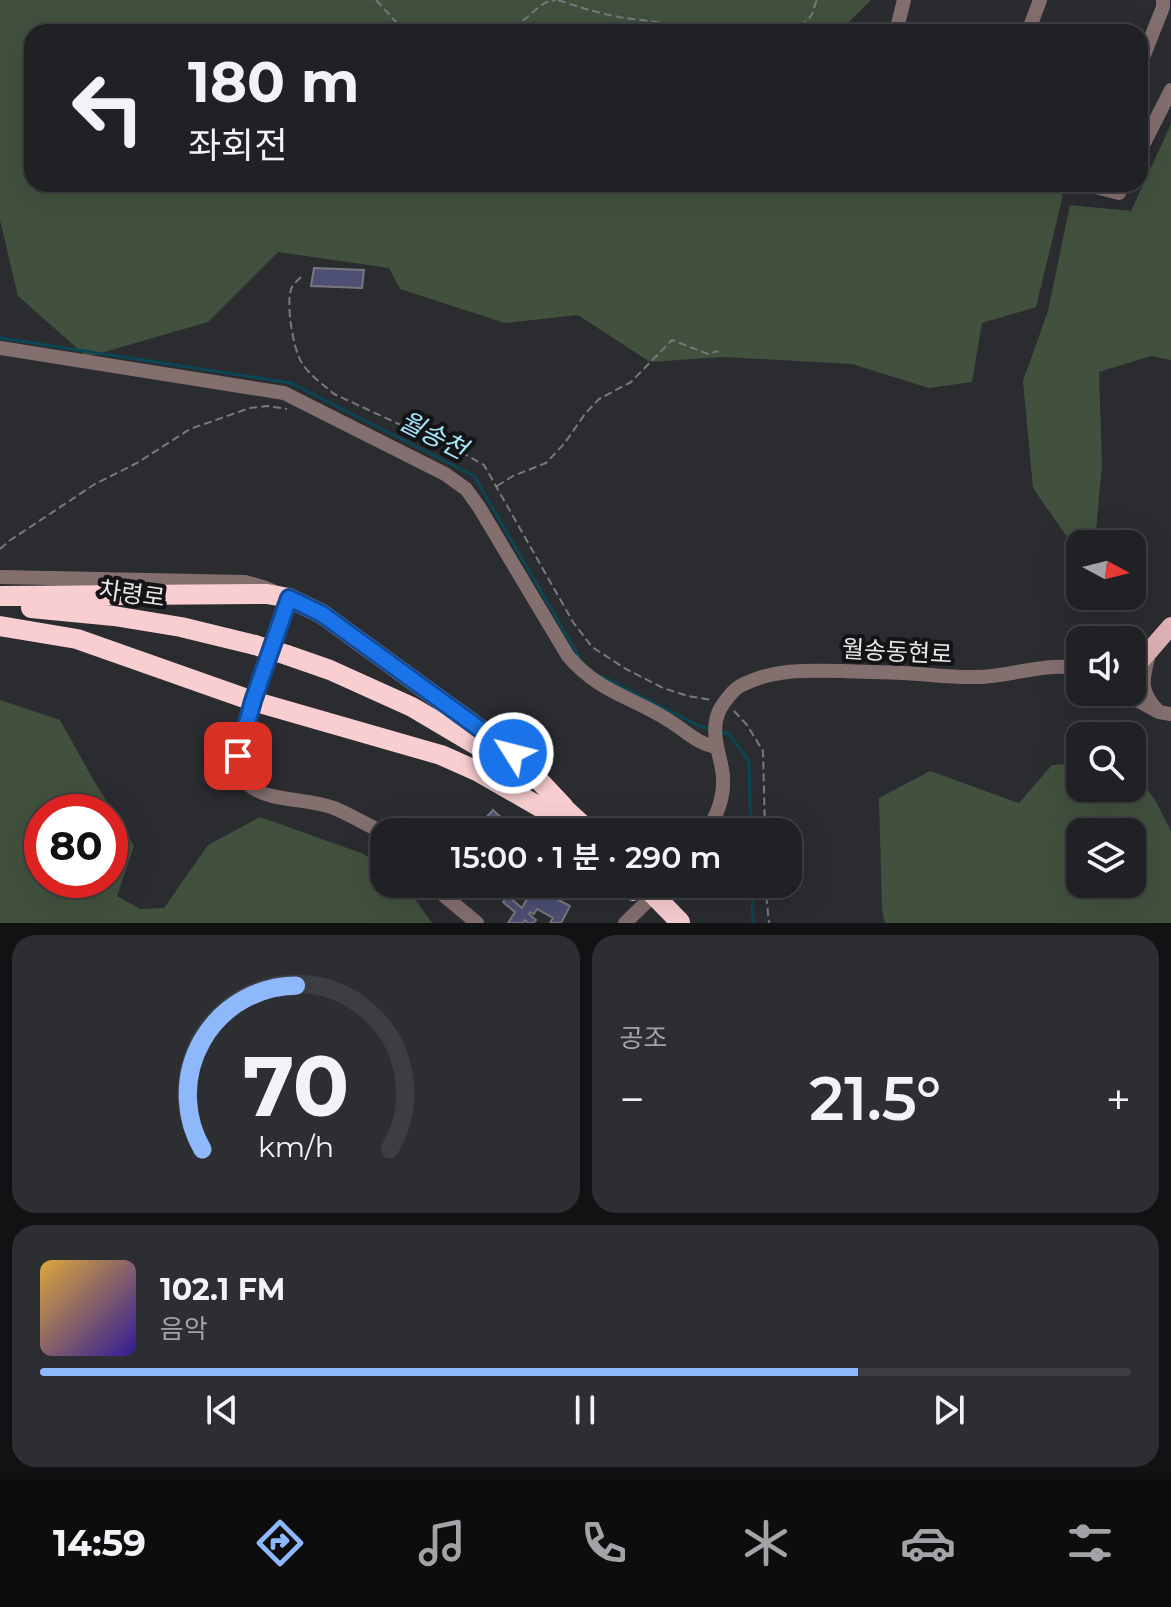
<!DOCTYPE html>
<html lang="ko">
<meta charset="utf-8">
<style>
body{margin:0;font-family:Montserrat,"Noto Sans KR",sans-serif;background:#2d2e31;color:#f1f3f6;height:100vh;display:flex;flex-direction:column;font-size:30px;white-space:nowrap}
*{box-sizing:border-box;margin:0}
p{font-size:26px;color:#a2a3a6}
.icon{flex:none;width:44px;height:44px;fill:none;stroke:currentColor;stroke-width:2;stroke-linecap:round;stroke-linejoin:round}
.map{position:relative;height:923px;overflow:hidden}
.details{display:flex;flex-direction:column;gap:12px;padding:12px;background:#121214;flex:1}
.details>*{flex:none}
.banner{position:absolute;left:24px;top:24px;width:1124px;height:168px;border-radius:24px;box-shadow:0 8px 32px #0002,0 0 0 2px #3d3e41;background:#202124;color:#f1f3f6;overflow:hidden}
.needle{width:52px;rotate:97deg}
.controls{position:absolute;left:1066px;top:530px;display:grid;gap:16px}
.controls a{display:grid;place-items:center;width:80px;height:80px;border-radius:16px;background:#202124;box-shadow:0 8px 32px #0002,0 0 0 2px #3d3e41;font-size:40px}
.speed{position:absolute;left:24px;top:794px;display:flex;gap:16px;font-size:40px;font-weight:700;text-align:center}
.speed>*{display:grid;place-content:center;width:104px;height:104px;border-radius:50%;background:#202124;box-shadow:0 8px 32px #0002,0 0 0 2px #3d3e41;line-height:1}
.speed .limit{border:12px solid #d22;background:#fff;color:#111}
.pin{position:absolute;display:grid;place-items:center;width:68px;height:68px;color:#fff;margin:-34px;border-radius:16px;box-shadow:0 4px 12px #0006}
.me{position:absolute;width:88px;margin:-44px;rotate:306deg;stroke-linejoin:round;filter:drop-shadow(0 0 6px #0008)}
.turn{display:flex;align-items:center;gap:28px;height:168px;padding:0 32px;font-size:36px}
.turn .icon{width:104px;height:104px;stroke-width:2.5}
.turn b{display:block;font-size:56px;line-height:68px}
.big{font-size:60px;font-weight:600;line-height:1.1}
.details .card{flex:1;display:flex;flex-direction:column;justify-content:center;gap:12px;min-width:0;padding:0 28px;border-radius:24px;background:#2d2e31}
.details .dial{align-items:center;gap:0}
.dial svg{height:208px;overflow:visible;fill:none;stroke:#3d3e41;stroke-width:7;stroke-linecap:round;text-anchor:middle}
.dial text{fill:#f1f3f6;stroke:none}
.song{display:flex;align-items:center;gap:24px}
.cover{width:96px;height:96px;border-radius:12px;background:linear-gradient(135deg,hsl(40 70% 55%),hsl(250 70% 35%))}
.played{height:8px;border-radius:4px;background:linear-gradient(90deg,#8db9fc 75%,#3d3e41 75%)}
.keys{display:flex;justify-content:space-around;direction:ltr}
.heat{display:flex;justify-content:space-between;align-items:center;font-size:44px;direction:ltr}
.details .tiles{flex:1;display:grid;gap:12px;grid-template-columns:1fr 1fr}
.card:last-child{grid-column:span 2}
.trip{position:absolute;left:370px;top:818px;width:432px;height:80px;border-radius:24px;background:#202124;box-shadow:0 8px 32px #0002,0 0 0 2px #3d3e41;font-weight:600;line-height:80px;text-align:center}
.dock{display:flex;height:128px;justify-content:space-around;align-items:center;background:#0d0d0e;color:#a2a3a6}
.dock .icon{width:56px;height:56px}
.dock .current{color:#8db9fc}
.dock b{font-size:36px;color:#f1f3f6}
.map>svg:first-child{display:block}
.green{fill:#42513e;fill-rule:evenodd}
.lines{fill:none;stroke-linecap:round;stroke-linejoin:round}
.stream{stroke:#0b4654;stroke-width:3}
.building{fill:#4d4f74;stroke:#78787e;stroke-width:2}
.path{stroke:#78797c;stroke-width:2;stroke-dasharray:8 4;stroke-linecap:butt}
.minor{stroke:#846f6f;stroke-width:14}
.major{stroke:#ddb1b3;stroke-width:18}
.highway{stroke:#f9ced0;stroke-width:20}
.highway-bridge{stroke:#f9ced0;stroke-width:20}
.route-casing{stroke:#114b97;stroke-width:20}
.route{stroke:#1a73e8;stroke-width:14}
.labels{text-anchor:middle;stroke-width:8;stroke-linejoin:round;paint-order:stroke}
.street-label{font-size:24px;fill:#e7e7ea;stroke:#141416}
.water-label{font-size:26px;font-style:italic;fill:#a4e7fb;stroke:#141416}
</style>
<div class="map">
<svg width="1171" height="923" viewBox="0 0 1171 923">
<rect width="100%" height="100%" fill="#2b2c30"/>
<path class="green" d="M0,0H871L839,32H32V184H1030L1063,195L1036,307L982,323L972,382L929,388L852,364L723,357L650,362L578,315L505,323L400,289L389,268L278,252L208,322L87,357L18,296L0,220Z
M1171,124V360L1151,356L1099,372L1102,466L1095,540L1072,544L1033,488L1023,381L1048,311L1070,205L1131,211Z
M0,700L60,720L94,781L134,846L117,896L140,909L164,908L208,845L260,817L364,854L384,869V884H404L432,923H0ZM42,812H110V880H42Z
M1080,763V788H1132V772L1154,798L1171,831V923H885L882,909L879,798L930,771L1019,803L1052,765ZM1080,832H1132V884H1080Z"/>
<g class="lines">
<path class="stream" d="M0,338L291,383L474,476L581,660
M599,675L697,725L710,729
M722,732L729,734L749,761L751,832
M752,884L753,923"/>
</g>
<path class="building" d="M314,268L364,270L362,288L311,286Z
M493,810L507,823L500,832H473Z
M535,884H542L546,887L543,892L570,906L561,923H550L553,918L537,909L534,914L530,912L529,914L536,920L533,923H528L525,920L523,923H508L515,912L503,902L508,896L522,908Z"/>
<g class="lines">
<path class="path" d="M376,0L397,23L400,32
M558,0C578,7 598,13 619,17C641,21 666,20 685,32
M489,32C501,22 511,28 522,21C535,13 540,1 556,0
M789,32C798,26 809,22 813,12C814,8 815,4 817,0
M301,277C298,280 294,283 292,287C285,300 293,350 302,363C309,375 324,385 334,394L468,456L484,465L573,622L592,647L626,669L663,688L688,696L712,700
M497,486L513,476L546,463L564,444L585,414L599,399L631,382L672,340L708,354L718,351
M0,549L9,541L95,484L137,463L190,429L250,408L267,406L287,409
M734,711L747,725L763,751L765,832
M765,884L769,923"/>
<path class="minor" d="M896,32L904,0
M1028,32L1040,0
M1140,65L1163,7V0
M1140,151L1171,90
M1084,184L1119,193L1123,184
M0,348L284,393L445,474L466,489L479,507L568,656C600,693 630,696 668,720C685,730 697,744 716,747
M0,577L245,582L263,587L289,598L241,741C226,809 293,793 334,808C351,815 367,825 384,833
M1149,654C1142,680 1139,692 1159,712
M1122,692L1159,712L1171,714
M706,832C719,813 726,792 722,769C718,748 710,729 720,709C724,702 733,690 740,686C771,669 807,670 842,671C862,672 883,672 903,673C928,674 952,678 977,677C1010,677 1047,661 1080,669
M430,884L477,923
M625,923L665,884"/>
<path class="major" d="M1132,671L1171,626"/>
<path class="highway" d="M0,596L267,594L289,598L322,614L513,753L564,807
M31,608L114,616L181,627L255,645
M0,626L77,639L253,701L441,755L477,771L557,817
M287,655L330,670L412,707L500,759
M555,800L590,832
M626,884L633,891"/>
<path class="highway-bridge" d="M255,645L287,655
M643,884L680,922"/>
</g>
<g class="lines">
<g class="route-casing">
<path id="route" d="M238,756L253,701L289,598L322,614L513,753"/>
</g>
<use href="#route" class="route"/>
</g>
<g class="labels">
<g class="street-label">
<text transform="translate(132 594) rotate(8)" y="8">차령로</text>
<text transform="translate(897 652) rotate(3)" y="8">월송동현로</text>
</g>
<g class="water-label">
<text transform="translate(433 435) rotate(27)" y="9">월송천</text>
</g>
</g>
</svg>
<div class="controls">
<a><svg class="needle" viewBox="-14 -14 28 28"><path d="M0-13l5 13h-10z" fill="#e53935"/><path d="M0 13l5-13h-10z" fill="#a2a3a6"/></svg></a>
<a><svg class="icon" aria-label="sound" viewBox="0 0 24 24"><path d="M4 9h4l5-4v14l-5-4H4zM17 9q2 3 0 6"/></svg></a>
<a><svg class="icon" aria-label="search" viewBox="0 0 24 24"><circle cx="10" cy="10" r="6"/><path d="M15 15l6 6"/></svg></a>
<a><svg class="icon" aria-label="layers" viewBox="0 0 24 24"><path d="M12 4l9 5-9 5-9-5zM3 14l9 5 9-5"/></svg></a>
</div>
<div class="speed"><div class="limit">80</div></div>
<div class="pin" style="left:238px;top:756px;background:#d93025"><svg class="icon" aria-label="arrive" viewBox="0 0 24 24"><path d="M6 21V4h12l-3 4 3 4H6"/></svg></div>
<svg class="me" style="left:513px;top:753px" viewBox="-20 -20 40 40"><circle r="17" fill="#1a73e8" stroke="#fff" stroke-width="3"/><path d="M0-11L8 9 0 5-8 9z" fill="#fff"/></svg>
<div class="trip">15:00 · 1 분 · 290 m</div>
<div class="banner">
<div class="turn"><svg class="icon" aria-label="left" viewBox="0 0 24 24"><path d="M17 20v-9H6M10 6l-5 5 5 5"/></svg><div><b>180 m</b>좌회전</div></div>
</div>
</div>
<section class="details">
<div class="tiles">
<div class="card dial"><svg viewBox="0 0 100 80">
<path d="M14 69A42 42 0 1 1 86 69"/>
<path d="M14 69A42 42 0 0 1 50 6" stroke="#8db9fc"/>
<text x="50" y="56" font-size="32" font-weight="700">70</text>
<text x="50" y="72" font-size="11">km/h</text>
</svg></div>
<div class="card"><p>공조</p>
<div class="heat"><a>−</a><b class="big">21.5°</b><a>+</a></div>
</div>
<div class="card">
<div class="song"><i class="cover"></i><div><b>102.1 FM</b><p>음악</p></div></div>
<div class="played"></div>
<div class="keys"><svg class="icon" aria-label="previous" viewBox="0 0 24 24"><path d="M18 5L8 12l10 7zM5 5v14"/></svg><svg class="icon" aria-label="pause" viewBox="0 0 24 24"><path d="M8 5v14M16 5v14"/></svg><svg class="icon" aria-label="next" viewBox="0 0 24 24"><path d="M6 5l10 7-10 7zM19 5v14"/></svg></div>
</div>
</div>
</section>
<nav class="dock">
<b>14:59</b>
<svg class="icon current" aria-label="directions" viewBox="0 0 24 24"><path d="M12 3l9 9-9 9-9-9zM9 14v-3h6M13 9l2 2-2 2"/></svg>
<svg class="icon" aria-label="music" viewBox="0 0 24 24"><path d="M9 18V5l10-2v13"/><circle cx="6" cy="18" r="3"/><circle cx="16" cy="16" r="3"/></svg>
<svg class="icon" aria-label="phone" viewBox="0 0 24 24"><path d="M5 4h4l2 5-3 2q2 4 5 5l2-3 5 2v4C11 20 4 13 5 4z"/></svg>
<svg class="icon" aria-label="climate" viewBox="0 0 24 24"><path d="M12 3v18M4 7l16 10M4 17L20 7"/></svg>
<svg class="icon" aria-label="car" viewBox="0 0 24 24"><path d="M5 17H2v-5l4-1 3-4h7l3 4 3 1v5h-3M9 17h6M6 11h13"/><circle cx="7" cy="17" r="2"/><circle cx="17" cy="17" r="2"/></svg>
<svg class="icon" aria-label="filters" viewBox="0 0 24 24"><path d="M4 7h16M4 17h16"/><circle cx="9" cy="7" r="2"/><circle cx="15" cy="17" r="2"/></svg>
</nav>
